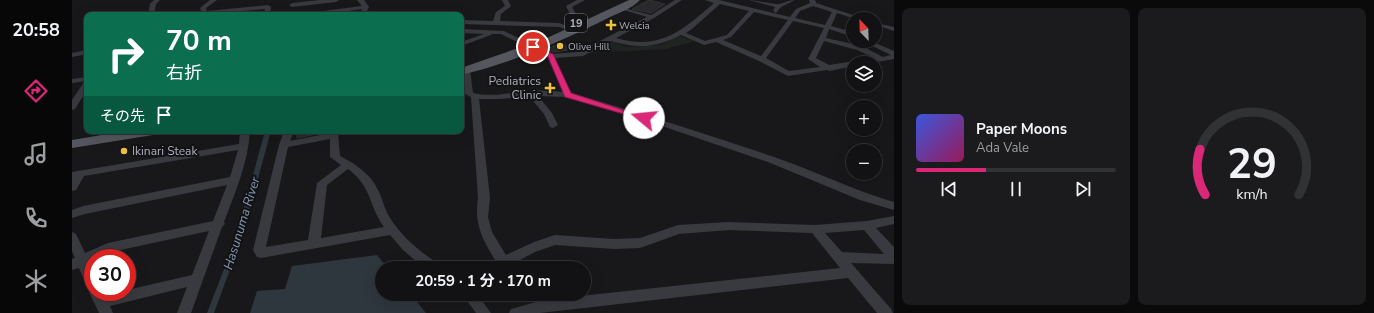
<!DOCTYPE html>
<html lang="ja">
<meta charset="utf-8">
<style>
body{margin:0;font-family:"Nunito Sans","Noto Sans JP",sans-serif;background:#1b1b1d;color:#f1f3f6;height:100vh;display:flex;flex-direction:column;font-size:15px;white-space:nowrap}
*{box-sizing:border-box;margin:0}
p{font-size:13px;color:#9c9ea0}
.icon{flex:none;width:22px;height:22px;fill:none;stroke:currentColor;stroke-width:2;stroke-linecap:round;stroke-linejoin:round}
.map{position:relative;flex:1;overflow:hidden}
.panel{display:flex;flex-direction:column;gap:8px;padding:8px;background:#0a0a0b;width:480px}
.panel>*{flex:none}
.hud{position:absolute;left:12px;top:12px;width:380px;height:122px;border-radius:8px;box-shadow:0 4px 16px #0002,0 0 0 1px #313234;background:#0b6e4f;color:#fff;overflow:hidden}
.needle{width:26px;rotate:337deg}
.tools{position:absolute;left:774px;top:12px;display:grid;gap:8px}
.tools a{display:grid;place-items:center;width:36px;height:36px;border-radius:50%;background:#121214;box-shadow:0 4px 16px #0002,0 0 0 1px #313234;font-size:20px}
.speed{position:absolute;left:12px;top:249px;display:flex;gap:8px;font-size:20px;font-weight:700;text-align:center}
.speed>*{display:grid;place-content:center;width:52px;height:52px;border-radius:50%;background:#121214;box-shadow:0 4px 16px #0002,0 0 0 1px #313234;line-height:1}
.speed .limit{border:6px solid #d22;background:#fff;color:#111}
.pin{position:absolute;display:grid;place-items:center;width:34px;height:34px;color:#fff;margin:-17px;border:2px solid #fff;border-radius:50%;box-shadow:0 1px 4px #0007}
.me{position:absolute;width:44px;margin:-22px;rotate:287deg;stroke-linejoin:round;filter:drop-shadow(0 0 3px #0008)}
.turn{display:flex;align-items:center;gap:14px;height:84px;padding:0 16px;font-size:18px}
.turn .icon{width:52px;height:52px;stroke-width:2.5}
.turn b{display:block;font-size:28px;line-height:34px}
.then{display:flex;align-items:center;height:38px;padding:0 16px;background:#0003;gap:8px;font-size:15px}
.panel .card{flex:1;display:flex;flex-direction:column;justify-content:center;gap:6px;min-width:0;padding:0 14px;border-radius:8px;background:#1b1b1d}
.panel .dial{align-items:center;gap:0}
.dial svg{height:104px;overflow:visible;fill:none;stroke:#313234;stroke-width:7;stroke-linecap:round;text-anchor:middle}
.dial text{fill:#f1f3f6;stroke:none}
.song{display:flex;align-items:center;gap:12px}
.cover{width:48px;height:48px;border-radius:6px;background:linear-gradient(135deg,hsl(230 70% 55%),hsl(330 70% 35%))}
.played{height:4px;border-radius:2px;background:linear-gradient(90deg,#db2777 35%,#313234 35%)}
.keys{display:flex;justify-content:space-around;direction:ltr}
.panel .tiles{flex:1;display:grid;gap:8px;grid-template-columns:repeat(2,1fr)}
.trip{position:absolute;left:303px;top:261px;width:216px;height:40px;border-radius:20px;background:#121214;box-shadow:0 4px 16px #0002,0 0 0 1px #313234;font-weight:700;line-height:40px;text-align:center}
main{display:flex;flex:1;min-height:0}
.dock{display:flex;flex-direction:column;width:72px;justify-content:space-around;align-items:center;background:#070708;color:#9c9ea0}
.dock .icon{width:28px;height:28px}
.dock .active{color:#db2777}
.dock b{font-size:18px;color:#f1f3f6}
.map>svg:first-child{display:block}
.green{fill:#1e2520}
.water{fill:#2e363e}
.building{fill:#29282b;stroke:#333236}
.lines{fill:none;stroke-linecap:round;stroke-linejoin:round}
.street{fill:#393a3f;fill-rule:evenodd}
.primary{fill:#55575e;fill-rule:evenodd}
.route{fill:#db2777;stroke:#8e194d}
.poi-dot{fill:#eec13d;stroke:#131315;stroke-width:1.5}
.labels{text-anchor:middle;stroke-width:4;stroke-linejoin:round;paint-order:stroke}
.far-poi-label{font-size:10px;fill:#abaeba;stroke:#131315;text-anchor:start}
.shield{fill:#131315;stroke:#7d8088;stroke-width:1}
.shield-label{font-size:11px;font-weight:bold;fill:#abaeba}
.poi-label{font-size:12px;fill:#abaeba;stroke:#131315;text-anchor:end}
.water-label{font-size:13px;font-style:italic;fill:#8399b3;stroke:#131315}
</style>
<main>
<nav class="dock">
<b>20:58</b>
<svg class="icon active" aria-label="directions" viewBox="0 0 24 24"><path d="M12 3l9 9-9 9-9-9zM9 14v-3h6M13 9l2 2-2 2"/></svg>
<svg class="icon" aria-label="music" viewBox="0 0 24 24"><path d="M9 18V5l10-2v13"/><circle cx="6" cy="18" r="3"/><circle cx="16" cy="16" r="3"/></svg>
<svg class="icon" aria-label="phone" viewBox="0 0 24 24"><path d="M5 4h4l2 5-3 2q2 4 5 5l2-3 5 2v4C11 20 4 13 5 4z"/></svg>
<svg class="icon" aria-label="climate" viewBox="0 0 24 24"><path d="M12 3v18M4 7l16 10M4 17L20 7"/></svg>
</nav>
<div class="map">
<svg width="822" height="313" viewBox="0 0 822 313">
<rect width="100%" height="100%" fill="#18181a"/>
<path class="green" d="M607,36L622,41L594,49L516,53L535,43L541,42L554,47L589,45Z"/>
<path class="water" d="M193,131H199L169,240L142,313H135L163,241Z
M305,255L316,268H310V294H339L354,313H178L185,291L213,289L220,266Z"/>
<path class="building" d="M577,0L593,4L579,13L560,9Z
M489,43L502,49L482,52L475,49Z
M224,131H244V134L225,138Z"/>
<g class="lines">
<path class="street" d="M82,0H88L84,4L82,15H76L78,4Z
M138,0H145L134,8L135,11L196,5L199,7L198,15H192L193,9L131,15L128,8Z
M249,0H267L264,2L220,7L217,5L220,3Z
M285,0H292L297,7L293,15H287L290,9L249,15H232L235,13L290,6Z
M430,0H436L439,6L429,14L428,21L487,23L497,27L494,29L487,27L389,24V20L421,21L424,12L433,6Z
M505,0H513L500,7L505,16L513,19V21L500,18L494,6Z
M603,0H610L582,18L544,38C588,51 611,30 642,3L633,0H647L718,17L724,9L738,3L737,0H743L744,3L793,19H783L765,13L759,26L781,32V37L757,29L754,38L790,46L811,57L819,55L790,41H799L822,51V59L799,63H781V66L758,71L755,70L716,76L687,61L644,42L632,45L609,35C583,48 566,49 539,41L511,56L483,58L499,93C568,113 635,134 702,157C743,171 781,190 822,202V210L788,200L696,162L584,124L495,97L466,96L480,113L486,125L481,128L478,127L472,114L457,96L429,99H407L418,198L416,217L420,232L434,255L462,242L483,235L542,239L568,238L606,225L657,222L743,225L795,221L822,216V224L804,228L822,247V264L779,263L819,309L821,313H805L776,278L468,313H437L439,309L471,300L768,268L740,233L657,230L607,234L568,248L542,249L483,245L463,252L433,268H410L412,264L423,260C410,238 402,224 406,198L399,97L393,94L390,70L394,68L398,70L401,93C422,98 442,91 463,91C472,90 481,91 491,92L476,57L429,34H420L419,35L389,46V42L412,34L389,33V29L432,31L480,54L506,52L575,17L548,9V7L579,15ZM648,4L677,11L655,35L633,41L614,33L620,29ZM741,6L760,12L753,25L723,18L728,11ZM682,12L716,20L689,56L651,40L659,37ZM721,21L752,28L736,59L748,67L717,71L694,58ZM752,41L785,50L802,58L757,65L744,58ZM792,230L812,254L770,252L753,233Z
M677,0C685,0 701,5 707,4C713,3 716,0 723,0L709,7L704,13L701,11L703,7Z
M804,23L822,27V31L804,25Z
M15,50V54L0,57V53Z
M15,77V81L0,83V79Z
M12,82H15V90L3,109L0,110V100Z
M168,131H178C176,163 163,193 152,222L153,224L150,227L119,313H105L115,287L38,306L41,313H27L17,292L18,290L16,289L7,268L0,270V259L3,258L0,251V232L4,234L13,253L36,243L141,221L155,185L13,214L0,218V210L11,206L158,177L166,150L12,176L4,190L0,191V172L167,144ZM137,231L120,275L55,290V292L32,295L31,292H21V270L18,262L21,261V258H27L39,252Z
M212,131H222L218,141L263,132L266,133L268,156C284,164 300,175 307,192C311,201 313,210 318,218C330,237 348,252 367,264L369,268H352L331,250L318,235L189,258L185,257L181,250L207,145ZM258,139V157L269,165L245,183L236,240L194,247L216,147ZM276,169C301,188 296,205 312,227L249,238L255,185Z
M390,294H405L419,313H404Z"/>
<path class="primary" d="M557,0H568C561,8 546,13 536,18C490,41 440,63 389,75V68L475,38Z
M54,131H88L86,134L81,135L0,148V140Z"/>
</g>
<path class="route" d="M458,46H463L481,54L499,93L576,118L569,119L493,97L476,57L458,49Z"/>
<g class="poi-dot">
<path d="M537 19h4v4h4v4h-4v4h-4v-4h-4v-4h4z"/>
<circle cx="488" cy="46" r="4"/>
<path d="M476 82h4v4h4v4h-4v4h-4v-4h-4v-4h4z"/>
<circle cx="52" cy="151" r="4"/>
</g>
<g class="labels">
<g class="far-poi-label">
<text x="547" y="29">Welcia</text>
<text x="496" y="50">Olive Hill</text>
</g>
<rect class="shield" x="493" y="14" width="22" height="18" rx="3"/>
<g class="shield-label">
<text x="504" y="27">19</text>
</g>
<g class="poi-label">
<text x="469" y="85">Pediatrics<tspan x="469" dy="14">Clinic</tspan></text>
<text x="60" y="155" text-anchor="start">Ikinari Steak</text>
</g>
<g class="water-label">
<text transform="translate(169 223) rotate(-73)" y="5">Hasunuma River</text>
</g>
</g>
</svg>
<div class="tools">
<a><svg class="needle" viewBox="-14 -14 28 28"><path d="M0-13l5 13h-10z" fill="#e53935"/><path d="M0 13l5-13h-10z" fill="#9c9ea0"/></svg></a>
<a><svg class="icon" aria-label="layers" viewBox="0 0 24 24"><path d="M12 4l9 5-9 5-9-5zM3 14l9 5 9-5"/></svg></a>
<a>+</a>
<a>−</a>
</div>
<div class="speed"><div class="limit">30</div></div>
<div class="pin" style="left:461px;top:47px;background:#d93025"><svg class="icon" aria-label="arrive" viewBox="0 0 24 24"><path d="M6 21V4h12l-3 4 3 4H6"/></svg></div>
<svg class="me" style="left:572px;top:118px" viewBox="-20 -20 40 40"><circle r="19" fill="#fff"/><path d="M0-13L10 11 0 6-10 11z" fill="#db2777"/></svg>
<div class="trip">20:59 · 1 分 · 170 m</div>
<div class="hud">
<div class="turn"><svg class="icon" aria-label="right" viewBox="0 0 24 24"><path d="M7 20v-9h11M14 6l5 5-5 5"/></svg><div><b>70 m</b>右折</div></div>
<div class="then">その先<svg class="icon" aria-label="arrive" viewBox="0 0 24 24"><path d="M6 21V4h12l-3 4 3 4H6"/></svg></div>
</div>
</div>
<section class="panel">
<div class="tiles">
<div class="card">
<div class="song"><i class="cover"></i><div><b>Paper Moons</b><p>Ada Vale</p></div></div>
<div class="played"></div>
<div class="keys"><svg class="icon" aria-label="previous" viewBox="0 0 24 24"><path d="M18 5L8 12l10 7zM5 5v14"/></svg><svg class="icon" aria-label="pause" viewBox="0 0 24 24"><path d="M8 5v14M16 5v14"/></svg><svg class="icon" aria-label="next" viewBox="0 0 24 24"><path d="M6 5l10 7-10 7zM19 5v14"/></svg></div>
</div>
<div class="card dial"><svg viewBox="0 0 100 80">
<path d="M14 69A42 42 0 1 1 86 69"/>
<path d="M14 69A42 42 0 0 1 10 34" stroke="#db2777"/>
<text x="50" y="56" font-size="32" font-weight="700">29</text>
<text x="50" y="72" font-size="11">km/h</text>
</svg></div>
</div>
</section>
</main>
